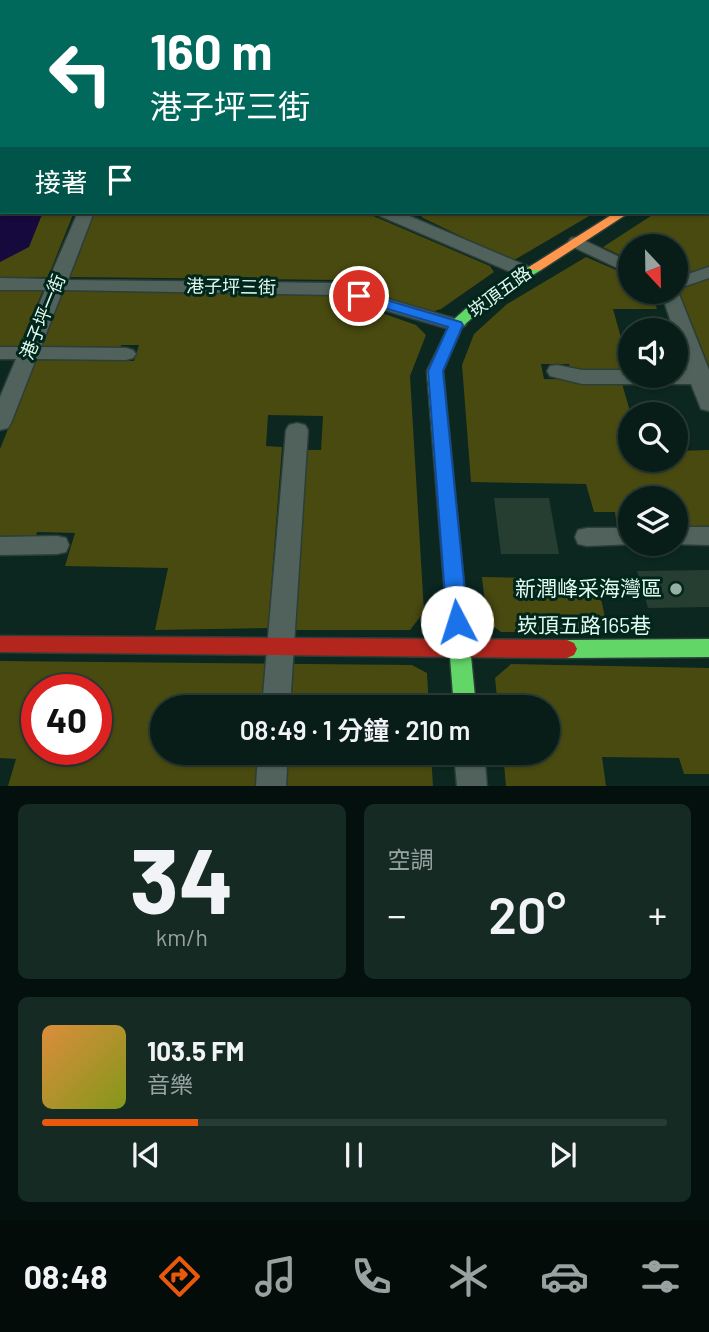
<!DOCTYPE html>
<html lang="zh-TW">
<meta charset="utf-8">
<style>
body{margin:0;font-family:Barlow,"Noto Sans TC",sans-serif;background:#162a24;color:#f1f3f6;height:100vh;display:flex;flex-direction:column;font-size:26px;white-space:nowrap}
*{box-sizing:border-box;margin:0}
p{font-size:23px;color:#98a2a1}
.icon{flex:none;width:38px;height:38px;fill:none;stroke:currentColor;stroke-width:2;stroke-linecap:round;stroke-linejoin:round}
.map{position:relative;height:786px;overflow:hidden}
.drawer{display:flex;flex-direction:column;gap:18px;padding:18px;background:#04100d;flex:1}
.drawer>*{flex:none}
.top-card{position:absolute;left:0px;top:0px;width:710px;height:214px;box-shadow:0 2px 5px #0004,0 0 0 2px #293b36;background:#00695c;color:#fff;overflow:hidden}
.needle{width:46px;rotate:158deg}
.controls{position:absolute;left:618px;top:234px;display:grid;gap:14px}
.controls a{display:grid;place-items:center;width:70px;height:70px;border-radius:50%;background:#081d17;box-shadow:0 2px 5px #0004,0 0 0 2px #293b36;font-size:35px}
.speed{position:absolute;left:21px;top:674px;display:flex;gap:14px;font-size:35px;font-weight:700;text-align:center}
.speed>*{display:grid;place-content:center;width:91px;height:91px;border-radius:50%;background:#081d17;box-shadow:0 2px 5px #0004,0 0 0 2px #293b36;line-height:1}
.speed .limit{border:10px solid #d22;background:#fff;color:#111}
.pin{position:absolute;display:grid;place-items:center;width:60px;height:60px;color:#fff;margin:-30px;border:4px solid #fff;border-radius:50%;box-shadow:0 2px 7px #0007}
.me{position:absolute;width:77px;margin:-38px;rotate:355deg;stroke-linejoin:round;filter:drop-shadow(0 0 5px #0008)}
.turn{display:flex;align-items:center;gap:24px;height:147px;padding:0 35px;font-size:32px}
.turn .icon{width:91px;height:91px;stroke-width:2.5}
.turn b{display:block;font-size:49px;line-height:60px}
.then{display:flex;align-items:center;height:66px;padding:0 35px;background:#0003;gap:14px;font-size:26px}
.big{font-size:52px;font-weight:600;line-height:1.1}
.drawer .tile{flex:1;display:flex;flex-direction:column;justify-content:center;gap:10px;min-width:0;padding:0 24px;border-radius:10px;background:#162a24}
.drawer .dial{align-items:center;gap:0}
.dial b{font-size:91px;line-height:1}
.song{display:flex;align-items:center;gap:21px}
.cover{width:84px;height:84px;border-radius:10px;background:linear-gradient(135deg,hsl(30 70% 55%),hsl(70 70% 35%))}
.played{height:7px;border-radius:4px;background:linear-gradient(90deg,#ea580c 25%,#293b36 25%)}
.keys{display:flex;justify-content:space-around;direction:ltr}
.heat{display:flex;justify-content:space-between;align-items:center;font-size:38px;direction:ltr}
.drawer .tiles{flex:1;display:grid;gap:18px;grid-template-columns:1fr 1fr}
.tile:last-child{grid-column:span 2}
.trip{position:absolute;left:150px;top:695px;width:410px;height:70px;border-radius:35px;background:#081d17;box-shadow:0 2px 5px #0004,0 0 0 2px #293b36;font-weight:600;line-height:70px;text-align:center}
.tab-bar{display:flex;height:112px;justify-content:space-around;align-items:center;background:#030c09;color:#98a2a1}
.tab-bar .icon{width:49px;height:49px}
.tab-bar .selected{color:#ea580c}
.tab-bar b{font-size:32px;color:#f1f3f6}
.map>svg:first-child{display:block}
.green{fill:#494a10;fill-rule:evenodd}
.water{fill:#16093e}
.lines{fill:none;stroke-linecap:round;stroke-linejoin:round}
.river{fill:#16093e;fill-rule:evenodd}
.building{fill:#253e31}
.street-casing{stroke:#2c3e38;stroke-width:3}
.fast-casing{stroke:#2c3e38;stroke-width:3}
.slow-casing{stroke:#2c3e38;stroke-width:3}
.jam-casing{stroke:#2c3e38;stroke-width:3}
.street{fill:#50625b;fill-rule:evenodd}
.fast{fill:#63d668;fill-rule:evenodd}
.slow{fill:#ff974d;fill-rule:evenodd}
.jam{fill:#b3261e;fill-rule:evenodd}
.route{fill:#1a73e8;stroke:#114b97;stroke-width:2}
.poi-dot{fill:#96b0a6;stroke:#01261b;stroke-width:2.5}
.labels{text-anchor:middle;stroke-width:6;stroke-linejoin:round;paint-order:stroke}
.street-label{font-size:18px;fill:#e1faef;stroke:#01261b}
.near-poi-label{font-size:21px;fill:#e1faef;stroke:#01261b;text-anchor:end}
.near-street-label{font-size:21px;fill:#e1faef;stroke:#01261b}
</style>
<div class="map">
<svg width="709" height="786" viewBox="0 0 709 786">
<rect width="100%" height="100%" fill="#0b271f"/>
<path class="green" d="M0,0H344L2,2L0,49Z
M0,79L2,212H74L48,277L0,278Z
M709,185V267L676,279V247H630V260L603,247L657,212H709Z
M95,212H364L490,266L494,272L441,309L431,312L337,280L68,277Z
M430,212H596L516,259H508L421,217Z
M586,257L630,276V292H651L657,309H613L630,370L571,373L569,364H541L544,379L621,380L631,415L630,460H676V451L709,450V527L676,526V499H630V526H617L615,512H594L586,484L471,482L462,365L474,334L507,304Z
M709,277V366L677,287Z
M0,289L43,290L18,349H0Z
M63,289L331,295L416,325L426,335L410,376L424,612L410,630H290L308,450H321L323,416L268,415L266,446L282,447L268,628L155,630L168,568L65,566L75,533L37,532L35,540H0V449L37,357L116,358V361H134L139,345H121L120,349L40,348Z
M482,577L597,579L608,632H501L487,622Z
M0,661L412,665L427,673L429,707H163V752L431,753L433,786H8L16,759L0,758ZM37,690H96V749H37Z
M511,664L709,668V774H684L679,758L602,757L606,786H506L503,753L548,752V707H498L495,678Z"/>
<path class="water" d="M0,207L2,212H43L29,247L0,262Z"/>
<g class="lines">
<path class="river" d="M527,0H549L550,2H528Z"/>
</g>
<path class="building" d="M494,498H549L559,554H501Z
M709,570V607L648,608L637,571Z"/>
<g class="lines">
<g class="street-casing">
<path id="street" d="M0,119H2V128H0Z
M0,159L2,160V173L0,172Z
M2,186V196L0,197V187Z
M78,212H94L68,280L334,283L463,321L466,325L456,331L333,295L63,290L41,347L126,348L133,350L136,354L133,358L126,360L36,359L11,423L8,428L0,430V397L16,359H0V347H21L45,290H0V278L49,279Z
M378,212H400L532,268L535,272L532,276H520L380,216Z
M577,237L630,262V274L571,246L568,242L571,238Z
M709,267V278L677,289L709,370V411L701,409L691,384H582L550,376L547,371L550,366L557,365L582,370H630V376H676V370H687L661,292H676V278Z
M297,423L305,425L308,430L290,707H262L286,430L289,425Z
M676,527H709V545L673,544H676Z
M587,528H630V544H636L587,546L578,544L575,537L578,530Z
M57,536L66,538L69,545L66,552L57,554L0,555V537Z
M258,752H288L286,786H256Z
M454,752H484L487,786H457Z"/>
</g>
<g class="fast-casing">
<path id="fast" d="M0,67H2V73H0Z
M536,263L541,264V270L491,301L462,327L443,371L476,707H454L427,371L451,322L481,295Z
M709,639V657L567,658L560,655L557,649L560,643L567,640Z"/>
</g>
<g class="slow-casing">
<path id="slow" d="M616,212H630L541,270H531L529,267Z"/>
</g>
<g class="jam-casing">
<path id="jam" d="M0,636L567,640L574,643L577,649L574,655L567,658L0,652Z"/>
</g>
<use href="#street" class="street"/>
<use href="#fast" class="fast"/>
<use href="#slow" class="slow"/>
<use href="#jam" class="jam"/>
</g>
<path class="route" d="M359,292L461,322L463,325L443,371L468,622L465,628L457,630L450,628L447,622L428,371L448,327L354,299L352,296Z"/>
<circle class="poi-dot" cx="676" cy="589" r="7"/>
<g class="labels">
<g class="street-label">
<text transform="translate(231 287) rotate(1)" y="6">港子坪三街</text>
<text transform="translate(500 292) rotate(-36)" y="6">崁頂五路</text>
<text transform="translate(43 317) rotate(-68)" y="6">港子坪一街</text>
</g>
<g class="near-poi-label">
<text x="662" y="596">新潤峰采海灣區</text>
</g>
<g class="near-street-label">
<text x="584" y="633">崁頂五路165巷</text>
</g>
</g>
</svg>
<div class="controls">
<a><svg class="needle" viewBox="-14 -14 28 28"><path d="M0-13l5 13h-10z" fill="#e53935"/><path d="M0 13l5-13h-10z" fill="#98a2a1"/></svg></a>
<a><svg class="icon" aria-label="sound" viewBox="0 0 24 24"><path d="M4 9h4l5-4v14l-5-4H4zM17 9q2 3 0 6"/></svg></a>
<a><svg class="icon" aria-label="search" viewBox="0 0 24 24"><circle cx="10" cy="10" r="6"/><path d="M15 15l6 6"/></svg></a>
<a><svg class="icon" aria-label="layers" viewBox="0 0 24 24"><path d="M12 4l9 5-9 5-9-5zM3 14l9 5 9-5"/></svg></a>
</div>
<div class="speed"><div class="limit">40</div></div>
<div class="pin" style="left:359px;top:296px;background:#d93025"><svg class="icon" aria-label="arrive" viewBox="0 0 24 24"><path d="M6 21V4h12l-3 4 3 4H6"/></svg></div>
<svg class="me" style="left:457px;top:622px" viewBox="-20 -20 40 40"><circle r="19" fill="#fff"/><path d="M0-13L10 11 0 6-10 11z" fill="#1a73e8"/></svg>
<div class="trip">08:49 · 1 分鐘 · 210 m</div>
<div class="top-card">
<div class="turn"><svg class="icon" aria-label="left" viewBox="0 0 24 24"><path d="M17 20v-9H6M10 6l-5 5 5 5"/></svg><div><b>160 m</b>港子坪三街</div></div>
<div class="then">接著<svg class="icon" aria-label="arrive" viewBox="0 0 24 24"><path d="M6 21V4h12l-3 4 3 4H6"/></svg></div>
</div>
</div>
<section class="drawer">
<div class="tiles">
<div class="tile dial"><b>34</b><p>km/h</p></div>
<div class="tile"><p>空調</p>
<div class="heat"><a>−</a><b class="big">20°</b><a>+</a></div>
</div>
<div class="tile">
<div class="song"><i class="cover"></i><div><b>103.5 FM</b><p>音樂</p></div></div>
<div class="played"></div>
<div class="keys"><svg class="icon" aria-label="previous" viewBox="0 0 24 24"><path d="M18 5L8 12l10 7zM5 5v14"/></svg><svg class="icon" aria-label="pause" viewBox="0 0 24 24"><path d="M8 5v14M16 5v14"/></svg><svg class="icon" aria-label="next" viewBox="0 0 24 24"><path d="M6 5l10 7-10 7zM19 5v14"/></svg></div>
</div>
</div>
</section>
<nav class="tab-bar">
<b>08:48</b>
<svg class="icon selected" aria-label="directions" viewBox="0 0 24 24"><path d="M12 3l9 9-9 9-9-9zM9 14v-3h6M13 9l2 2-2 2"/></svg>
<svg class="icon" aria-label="music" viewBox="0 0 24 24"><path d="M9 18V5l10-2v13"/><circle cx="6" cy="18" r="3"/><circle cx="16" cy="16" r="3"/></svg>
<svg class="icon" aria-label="phone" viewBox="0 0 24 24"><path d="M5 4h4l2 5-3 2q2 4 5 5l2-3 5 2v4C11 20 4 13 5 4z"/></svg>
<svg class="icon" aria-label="climate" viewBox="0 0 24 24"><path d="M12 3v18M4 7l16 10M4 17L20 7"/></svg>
<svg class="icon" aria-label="car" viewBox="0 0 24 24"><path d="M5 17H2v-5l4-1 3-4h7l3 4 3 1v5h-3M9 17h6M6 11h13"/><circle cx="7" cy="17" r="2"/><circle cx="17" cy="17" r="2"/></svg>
<svg class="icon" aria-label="filters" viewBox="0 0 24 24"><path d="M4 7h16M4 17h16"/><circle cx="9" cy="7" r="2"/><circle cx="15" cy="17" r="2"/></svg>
</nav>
